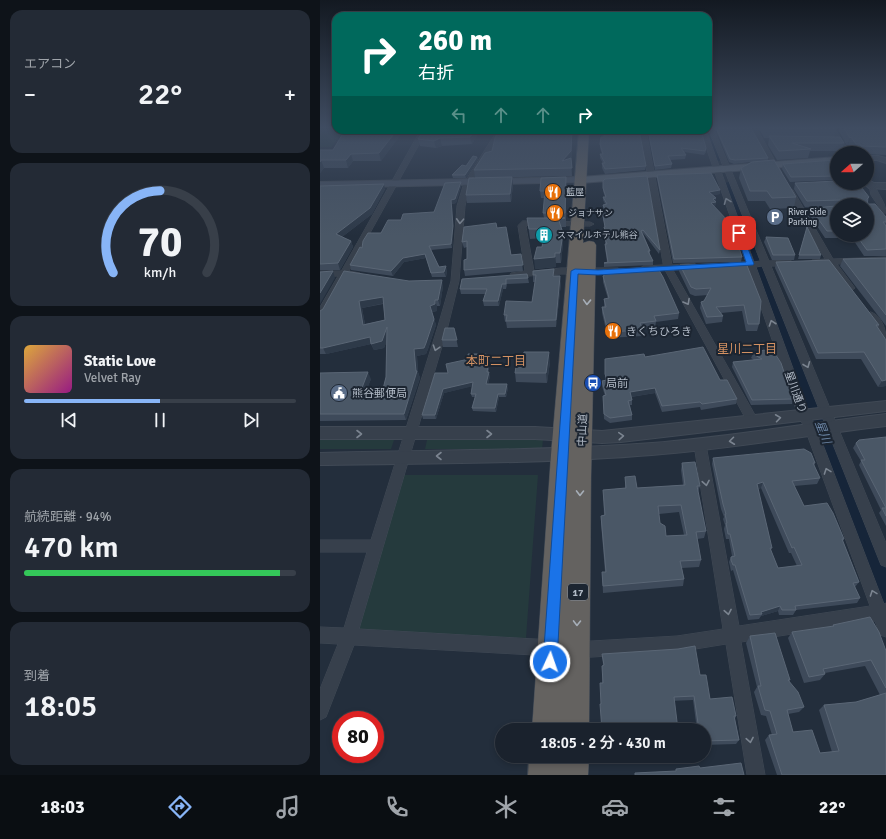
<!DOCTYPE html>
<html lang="ja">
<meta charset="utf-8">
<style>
body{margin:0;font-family:Signika,"Noto Sans JP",sans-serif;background:#232a35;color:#f1f3f6;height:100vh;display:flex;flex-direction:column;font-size:15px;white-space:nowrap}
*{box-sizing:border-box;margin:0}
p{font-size:13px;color:#9fa4aa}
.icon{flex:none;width:22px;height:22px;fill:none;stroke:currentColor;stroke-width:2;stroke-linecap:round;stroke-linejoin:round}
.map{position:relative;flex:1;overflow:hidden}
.details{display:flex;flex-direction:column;gap:10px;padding:10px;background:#0e1319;width:320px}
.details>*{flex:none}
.guide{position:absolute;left:12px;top:12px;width:380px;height:122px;border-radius:12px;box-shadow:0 2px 6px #0003,0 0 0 1px #383f49;background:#00695c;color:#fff;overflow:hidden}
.needle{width:26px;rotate:249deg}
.fabs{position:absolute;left:510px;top:146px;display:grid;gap:8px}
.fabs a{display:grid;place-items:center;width:44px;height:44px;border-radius:50%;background:#1a222d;box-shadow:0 2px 6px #0003,0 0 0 1px #383f49;font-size:20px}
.speed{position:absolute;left:12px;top:711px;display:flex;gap:8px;font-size:20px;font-weight:700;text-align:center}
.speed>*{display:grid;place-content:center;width:52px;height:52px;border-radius:50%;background:#1a222d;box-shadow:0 2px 6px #0003,0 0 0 1px #383f49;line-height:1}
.speed .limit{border:6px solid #d22;background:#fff;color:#111}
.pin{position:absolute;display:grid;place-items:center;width:34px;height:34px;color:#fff;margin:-17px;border-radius:8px;box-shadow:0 2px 6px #0006}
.me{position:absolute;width:44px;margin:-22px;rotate:3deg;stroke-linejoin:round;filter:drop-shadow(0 0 3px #0008)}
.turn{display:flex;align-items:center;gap:14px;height:84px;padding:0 20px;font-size:18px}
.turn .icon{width:52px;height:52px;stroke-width:2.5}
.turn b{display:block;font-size:28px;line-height:34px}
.lanes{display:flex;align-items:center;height:38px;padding:0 20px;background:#0003;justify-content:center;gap:20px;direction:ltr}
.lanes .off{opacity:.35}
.big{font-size:30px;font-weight:600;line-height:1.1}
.details .widget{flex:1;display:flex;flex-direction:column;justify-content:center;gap:6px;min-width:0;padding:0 14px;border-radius:12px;background:#232a35}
.details .dial{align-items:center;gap:0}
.dial svg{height:104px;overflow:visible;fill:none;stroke:#383f49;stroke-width:7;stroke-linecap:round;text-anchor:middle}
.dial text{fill:#f1f3f6;stroke:none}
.song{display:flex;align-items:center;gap:12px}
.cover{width:48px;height:48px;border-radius:6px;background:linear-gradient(135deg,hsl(40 70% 55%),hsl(310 70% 35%))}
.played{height:4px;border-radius:2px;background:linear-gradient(90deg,#88b5f7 50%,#383f49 50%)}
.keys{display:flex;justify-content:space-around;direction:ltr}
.heat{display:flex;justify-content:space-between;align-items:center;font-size:22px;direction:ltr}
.charge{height:6px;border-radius:3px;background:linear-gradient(90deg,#34c759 94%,#383f49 0)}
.trip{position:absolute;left:175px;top:723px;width:216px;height:40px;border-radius:20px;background:#1a222d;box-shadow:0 2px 6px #0003,0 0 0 1px #383f49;font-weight:600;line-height:40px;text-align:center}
.tab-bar{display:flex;height:64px;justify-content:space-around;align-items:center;background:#0a0e12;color:#9fa4aa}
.tab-bar .icon{width:28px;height:28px}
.tab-bar .selected{color:#88b5f7}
.tab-bar b{font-size:18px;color:#f1f3f6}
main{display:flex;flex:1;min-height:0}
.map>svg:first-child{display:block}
.green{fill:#253a3d}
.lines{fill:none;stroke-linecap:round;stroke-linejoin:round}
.river{fill:#162539;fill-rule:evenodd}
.minor-casing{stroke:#404955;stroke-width:1}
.tertiary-casing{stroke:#404955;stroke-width:2}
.secondary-casing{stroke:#404955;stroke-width:2}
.primary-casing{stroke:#404955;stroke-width:2}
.trunk-casing{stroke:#424b57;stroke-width:1}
.minor{fill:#37404c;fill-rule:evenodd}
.tertiary{fill:#37404c;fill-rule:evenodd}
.secondary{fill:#454f5f;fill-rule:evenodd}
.primary{fill:#555f6c;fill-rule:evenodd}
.trunk{fill:#646260;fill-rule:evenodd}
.wall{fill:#3e4a5a;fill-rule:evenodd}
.shaded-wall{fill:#2e3a49}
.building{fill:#4a5766;stroke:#5a6675;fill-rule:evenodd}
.oneway{stroke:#7b8490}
.oneway2{stroke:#a6aeb8}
.route{fill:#1a73e8;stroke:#114b97}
.labels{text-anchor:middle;stroke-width:4;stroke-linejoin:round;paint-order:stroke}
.far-poi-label{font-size:9px;fill:#b2bbc7;stroke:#1c2531;text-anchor:start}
.shield{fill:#1c2531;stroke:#858e9a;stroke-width:1}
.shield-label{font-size:10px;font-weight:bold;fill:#b2bbc7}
.poi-label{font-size:11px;fill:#b2bbc7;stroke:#1c2531;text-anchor:start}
.street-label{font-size:11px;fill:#b2bbc7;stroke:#1c2531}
.neighbourhood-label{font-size:12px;fill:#d39162;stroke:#1c2531}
.water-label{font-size:12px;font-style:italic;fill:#6c86a6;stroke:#1c2531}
</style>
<main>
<section class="details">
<div class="widget"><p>エアコン</p>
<div class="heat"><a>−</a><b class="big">22°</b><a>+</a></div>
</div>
<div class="widget dial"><svg viewBox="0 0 100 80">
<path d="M14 69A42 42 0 1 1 86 69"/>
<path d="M14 69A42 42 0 0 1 50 6" stroke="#88b5f7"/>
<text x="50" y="56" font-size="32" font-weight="700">70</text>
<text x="50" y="72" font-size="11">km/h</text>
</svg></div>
<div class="widget">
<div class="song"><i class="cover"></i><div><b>Static Love</b><p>Velvet Ray</p></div></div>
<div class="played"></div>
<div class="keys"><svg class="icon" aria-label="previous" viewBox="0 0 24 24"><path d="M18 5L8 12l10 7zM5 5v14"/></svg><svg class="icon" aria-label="pause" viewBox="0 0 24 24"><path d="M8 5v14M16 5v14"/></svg><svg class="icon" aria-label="next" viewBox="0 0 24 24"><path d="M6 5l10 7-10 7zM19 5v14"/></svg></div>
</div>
<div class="widget"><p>航続距離 · 94%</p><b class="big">470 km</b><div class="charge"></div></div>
<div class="widget"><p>到着</p><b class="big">18:05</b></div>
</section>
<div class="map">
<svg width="566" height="775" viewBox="0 0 566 775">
<rect width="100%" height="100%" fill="#232e3c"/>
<path class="green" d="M0,127H16V130H59L24,131L11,147H0Z
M0,440H74L71,449H0Z
M107,440H223L222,449H105Z
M83,475H218L206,638L37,631Z"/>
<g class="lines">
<path class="river" d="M388,127L393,130L404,158L402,161H394L392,158L381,130H388Z
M409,182L414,183L416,186L445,259L443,262L437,264L431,262L429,259L402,186L404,183Z
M440,263L446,265L448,268L566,560V610L556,606L551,596L432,268L434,265Z"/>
<g class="minor-casing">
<path id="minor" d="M388,127H393L449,261L470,260L474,263L470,266H451L566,543V567L561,565L559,560L442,266L436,267L490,415L497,429L564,604L566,603V637L560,635L555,621L421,642L445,775H427L406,644L357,652L255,658L249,656L247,650L249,644L255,642L357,636L403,629L374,445L376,442L380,440L384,442L386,445L419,626L550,606L485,429L478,415L427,267L411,268L407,265L411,262H426L380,130H386L434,262L440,261Z
M430,127H436L462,173L461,174L456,173Z
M510,127H514L530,153H524Z
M101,130H107L29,271L40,273L41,275L37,278L26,276L5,315L0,318V307L18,276L0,277V271H21Z
M178,130H184L150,183L145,206L139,281L128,326L39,629L232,640L238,642L240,648L238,654L232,656L34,645L6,717L0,720V689L18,644L0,643V627L24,628L47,552H0V540H51L118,326L131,281L137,206L144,183Z
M320,130H326L352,265L374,263L378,266L374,269L353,270L439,422L437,425L433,426L429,425L345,270L323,272L319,269L323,266L343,265Z
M552,184L555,186C559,196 566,203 566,213H563L551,195L549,186Z
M469,188L473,190L513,259L566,257V263L517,264L535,288L531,291L528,290L508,264H492L491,262L492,260L505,259L465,190Z
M203,221L270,222L274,224L270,226L208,225L206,227L214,271L241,268H298L302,271L298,274H241L191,277L190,275L191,273L205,271L198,226Z
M551,312C561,315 566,329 566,338L562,337L546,315Z"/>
</g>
<g class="tertiary-casing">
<path id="tertiary" d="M388,127H461L462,128L458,130L390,129Z
M547,156H558L566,158V163L557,160H547Z
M547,179L554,183H566V189L549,188L543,183H547Z
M566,401V411L301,442L282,443L215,439H0V427H215L282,431Z
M566,414V426C488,435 411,449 332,455C222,464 111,463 0,465V453C111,450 222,451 332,443C410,437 488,423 566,414Z"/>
</g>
<g class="secondary-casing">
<path id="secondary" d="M261,177L264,178L266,180L264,182L0,188V182Z"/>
</g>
<g class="primary-casing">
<path id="primary" d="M517,157V163L261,183L255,180L261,177Z"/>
</g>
<g class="trunk-casing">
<path id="trunk" d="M259,130H269L263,243L269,241L274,242L276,245L271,477L269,730H212L231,455Z
M209,756H269L268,775H208Z"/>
</g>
<use href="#minor" class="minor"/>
<use href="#tertiary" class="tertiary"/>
<use href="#secondary" class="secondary"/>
<use href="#primary" class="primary"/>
<use href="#trunk" class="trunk"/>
</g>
<path class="wall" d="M440,127H510L516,129L514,137L524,143L521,151H490L488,158L457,160L448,145L449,138H444L440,130Z
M520,127H566V155L547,154V153L533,152L528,145L527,146L519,131Z
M396,128L448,158V160L476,197L474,208L450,209L445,201H428L419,178L421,168L431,162L414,164L409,162L396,130Z
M84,130L61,161H33L28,168H4L0,173V150H13Z
M104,130H177L174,133L159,132L152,144L122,146L116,148L100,146L98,139Z
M179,130H252L251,158L252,176L155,178L154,170L172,151Z
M280,130H319L326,166L325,170L285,174L282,168V163H283L280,158V154H282L280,148V144L283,137Z
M328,130H381L386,152L384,155L364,152L366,155L365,159L350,160L352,164L351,168L335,170Z
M157,157L158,159L146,178H133L132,175L146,166Z
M517,161V180L470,182L462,169L463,164Z
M337,175L400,194L393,195L396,198L395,207H394L422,257L421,262L353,263L337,179Z
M246,177V227H241L243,233V243L241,263H236V267L215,269L222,247L223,238L210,239L207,218H224L223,213L225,198H221L220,191Z
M285,179L340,250L339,254L323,233L330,251V255L333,261V265L284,267V263L287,262L285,248V239H287L284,231L285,227L282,214V210H284L283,205L285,204L283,200V197H285L283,191V184Z
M141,182V186L136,203L132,204L133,230L132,248L111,250L119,267L127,270L126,277H112L106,258L84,262L73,276L31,270L30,265L42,248L61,233L81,220L114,212Z
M475,183L549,197L548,202V204L566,217V256H544L534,241H528L525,238H505L489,214L490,208L517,206V235H547V205H517V206L485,207L474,189Z
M193,185L191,202L147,203L146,195Z
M0,186L65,189L52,214L22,237L31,241L33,247L20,270H0Z
M487,227L501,255L500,259H478Z
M177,228L191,255L201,254L203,271L145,276L144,270L147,259V247L144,248L142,242Z
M446,237L475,255L474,260H452L444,242Z
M566,258V326L520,266L523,259Z
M456,262L559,325L558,328L566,340V386L558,387L541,359H496L455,268Z
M426,263L439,324L437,331H426L422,311L401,313L403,316L402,322L386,324L380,308L381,302L384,301L388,295L375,296L370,294L359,271L360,265Z
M283,270L359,313L358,319L336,322L335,327L322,329V336L288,338L282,313V307H284V299H288L283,282Z
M213,271L234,276L241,283L236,327L187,328L186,322H185L184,315L212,302L215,282H213Z
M208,278L209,283L187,284L186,289H183L179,306H164L163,301L165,294H141L140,289L142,279Z
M89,281L123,286L120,306H117V311L112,312L116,325L108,349L106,354L97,356L98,372L100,378L86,420L0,421V373L51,379L45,393H62L66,377L67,340L64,348L54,350L51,344L6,354H0V311ZM63,304L65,320L45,324L42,308Z
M134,328L138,347H123L122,340Z
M446,351L473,399L472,404L431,405L412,367L413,362L434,360L431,358L433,354Z
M166,354L167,357L165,366H168L169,369L168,372L170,376L168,384L188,388L186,397H179L176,412L153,411L152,408L155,397H152L151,394L152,386L124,393L116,419H103L102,415L128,373L149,359Z
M325,357L400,380L417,399L416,404L381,410L380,407L342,412L335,393L311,397L312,400V405H310L312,415V420L290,423L284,419L283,396H285L282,386V381H285V359Z
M230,362L227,383L196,382L195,373Z
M566,437V526L559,513L561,510L539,465L541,461L533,448L536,443Z
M393,458L495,463L494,466L500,478L497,484L474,486L484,506L524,539L523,541L539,582L535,587L540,598L537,603L476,610L473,615H459L458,611L441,616L439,619L428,620L413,570L411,571L410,566L409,562L411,557L412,556L409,539H406L404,529L405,525L403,519L404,517L401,509L392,464ZM441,488L469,553H471L477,566L458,568L451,550L452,548L438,489Z
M362,463L380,486L378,492L386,531L384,538L377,539L381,560L379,567L362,568L364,579L363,586L283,593L282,572H285L281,523V516L284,515L283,490L305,488V477L317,488L363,485L361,470ZM359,512L364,535L346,536L340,523L339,514Z
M513,625L566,651V775H457L445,740L449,735H452L446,716L441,715L434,692L437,687L426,643L430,636L470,680L469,681L484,707L479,712L468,714L473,732L500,753L512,752L499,710L504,705L536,702L560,695L545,666L505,673V674L500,680L484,683L468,638L472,632L511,627Z
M282,654L380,675L390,699L416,716L415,719L419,740L416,744L384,745V730H377L373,700L281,704L283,665Z"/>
<path class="shaded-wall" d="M77,130H84L61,161L59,153Z
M155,130H159V132L152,144L150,137Z
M252,130V158L242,161Z
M531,137L528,145L527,146L530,138Z
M120,138L122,146L116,148L114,141Z
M31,154L33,161L28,168L26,160Z
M157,157L158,159L146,178L145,175Z
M1,160L4,168L0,173V162Z
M192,177L193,185L191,202L190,194Z
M141,182V186L136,203L132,204L133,230L132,248L131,244V200Z
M64,184L65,189L52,214L18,240L16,234Z
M400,190V194L388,196L389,192Z
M396,198L395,207H391L393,199Z
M243,233V243L241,263L240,253Z
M31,241L33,247L20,270L18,263Z
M235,253L236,263V267L215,269L214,259Z
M105,254L106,258L84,262L73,276L71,271L83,258Z
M126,266L127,270L126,277L124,272Z
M13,271L15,278L0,304V293Z
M240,276L241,283L236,327V320Z
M122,280L123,286L120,306L118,300Z
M182,284L183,289L179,306L178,301Z
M63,297L65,303L42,308L46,331L43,325L39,301Z
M115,300L117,306V311L111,312L110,306Z
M114,319L116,325L108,349L106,354L97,356L98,372L100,378L86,420L84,414L96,371L94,349Z
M67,327L70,334L64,348L54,350L51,344L6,354L3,348Z
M229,352L230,362L227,383L226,373Z
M166,354L167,357L164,369V366Z
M48,372L51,379L43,399L40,393Z
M169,372L170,376L167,388L166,384Z
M566,380V386L558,387L562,381Z
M153,382L154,386L124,393L116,419L115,415L123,389Z
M187,384L188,388L186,397L185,394Z
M335,388V393L310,397V392Z
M178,394L179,397L176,412L175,408Z
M443,482L441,488L435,490L437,484Z
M460,606L458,611L441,616L442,614L441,612Z"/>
<path class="building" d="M446,127H515L516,129L446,128Z
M523,127H566V147L541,146L540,144H536L531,137L530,138Z
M396,128H431L448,158L415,160L410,159Z
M25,130H77L59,153L31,154L26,160H1L0,162V150H13Z
M104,130H155L150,137L120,138L114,141L98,139Z
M179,130H252L251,151L242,161L251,158L252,168L154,170L165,153L172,151L175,138Z
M282,130H319L326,166L285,169L282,163H285L280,154H283L280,144L281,137H285Z
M328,130H381L386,148L385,151L361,148L366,155L348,156L352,164L335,166Z
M449,136L520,137L524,143H472L491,149L459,151Z
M153,156L157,157L145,175H132L142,165L146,166Z
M454,160L476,197L452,198L447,191H430L421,168L432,162Z
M514,160L517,161V176L471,177L463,164Z
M391,173L400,190L389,192L396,198L393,199L396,202L391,203L409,222H411L422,257L354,259L337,175Z
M327,176L340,250L323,230L321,231L330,251H328L333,261L284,263L288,262L285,244H287L285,239H288L284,227H285L282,210H285L283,205L287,204L283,197H286L283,188V181L285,179Z
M192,177L190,194L146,195L149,178Z
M246,177L245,213H223L225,191H220L221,178Z
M517,181V183H538L549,197L547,199L548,204H555L566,217V222H563L566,226V249L547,250L536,235H547V205H519L520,200L487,201L475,183Z
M141,182L135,199L131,200L133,226L131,244L109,246L119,267L126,266L124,272L111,273L105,254L83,258L71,271L30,265L40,247L42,248L43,241L48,233H61L68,220H81L83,214L114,212L125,183Z
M64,184L50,208L16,234L31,241L18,263L0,264V186Z
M517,206V231H507L490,208Z
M207,218H245H238L243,233L240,253H235V257L214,259L217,247H222L225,229H209Z
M176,223L177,228L186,227L191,255L201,254L203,265L144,270V260L147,259V241L142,242L144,227Z
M487,227L501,255H479Z
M446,237L468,238L475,255H453Z
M566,258V315L523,259Z
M509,260L559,325H556L566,340V380L562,381L544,352L498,353L456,262Z
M426,263L441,301L439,324H428L424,305L396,307L403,316L387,317L381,302L384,301L391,288L376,289L371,287L360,265Z
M337,267L343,277L359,313L334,316L336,321L320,323L323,330L288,332L282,307H286L284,299L289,298L283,276H284L283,270Z
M234,269L233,276H240L236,320L186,321L187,315H184L186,301L212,302L216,275H213V271Z
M13,271L0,293V272Z
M24,271L89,281L122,280L118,300H115V304L110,306L114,319L106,343L104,348L94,349L96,371H97L84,414H0V373L48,372L40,393H62L66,377L67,327L62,341L51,344L50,337L3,348H0V311L3,309ZM63,297L65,320L43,325L39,301Z
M207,274L208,278L186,279V284H182L178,301H163L167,289H140L142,279Z
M125,328H134L137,340H122Z
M383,347L400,380H407L417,399L382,404L380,402L342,406L335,388L310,392L312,400L308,401L312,415L290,418L284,414L283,396L286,395L282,381L287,380L285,374V359L324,354L325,357Z
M452,349L461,363L473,399L432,400L413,362L442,359L433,354L444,350L446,351Z
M204,352H229L226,373H195L197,360H202Z
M148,354H166L164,366H168L167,372H169L166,384H187L185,394H178L175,408H152L156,394H151L153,382L123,389L115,415H102L115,373H128L126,364L149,359Z
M566,437V516L562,508H566L541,460H545L536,443L539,440Z
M484,449L491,453L495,463H493L500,478L472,481L484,506L507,503L513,513L524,539H522L539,582L533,583L540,598L475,606L476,610H462L460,606L441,612L442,614L430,615L415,565H413L411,560V557L415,556L410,534H408L406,523H407L405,514H406L403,504L393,458ZM443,482L472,548L474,547L482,565L458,568L450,548H452L437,484Z
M375,462L380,486H377L386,531L376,532L381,560L360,561L364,579L283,586L282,572H286L281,516L285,515L283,490L306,488L305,477L315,476L317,488L365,485L362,463ZM361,505L367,535L346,536L345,526L340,523L338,506Z
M550,617L559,632L566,651V688L551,660L503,669L505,674L489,677L472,632L514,626L513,625Z
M455,633L470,680H468L478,692L484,707L467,710L473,732L492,730L500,753L519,751L504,705L536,702L566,693V775H462L449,735L457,734L450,711L445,710L438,686H441L430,636Z
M375,646L380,675H386L390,699L412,697L416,716H414L419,740L384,741V730H379L374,696L354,697L358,730H282L280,704H281L280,683H283L282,666L284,665L282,654L358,649Z
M421,763L424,775H315V773L356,771V769L379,766L380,768Z"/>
<defs><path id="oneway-chevron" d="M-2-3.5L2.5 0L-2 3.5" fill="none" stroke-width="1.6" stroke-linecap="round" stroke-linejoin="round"/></defs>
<g class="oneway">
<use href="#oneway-chevron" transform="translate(407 201) rotate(-111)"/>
<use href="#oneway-chevron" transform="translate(140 221) rotate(93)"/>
<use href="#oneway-chevron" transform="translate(367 302) rotate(61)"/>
<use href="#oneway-chevron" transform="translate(452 323) rotate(-109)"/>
<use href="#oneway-chevron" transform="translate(116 348) rotate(108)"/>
<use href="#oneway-chevron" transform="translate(487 365) rotate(68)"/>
<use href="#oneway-chevron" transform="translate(458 418) rotate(-8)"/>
<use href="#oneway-chevron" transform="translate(39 434)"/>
<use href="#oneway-chevron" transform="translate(169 434)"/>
<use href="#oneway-chevron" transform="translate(301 436) rotate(-4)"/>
<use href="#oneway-chevron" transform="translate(412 441) rotate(173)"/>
<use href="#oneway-chevron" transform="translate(119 456) rotate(180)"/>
<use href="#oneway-chevron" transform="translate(507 471) rotate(-110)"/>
<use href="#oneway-chevron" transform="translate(386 483) rotate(80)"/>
<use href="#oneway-chevron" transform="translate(553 593) rotate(-110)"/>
<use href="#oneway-chevron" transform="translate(408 612) rotate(80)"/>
<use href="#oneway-chevron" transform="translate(430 740) rotate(80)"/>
</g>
<g class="oneway2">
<use href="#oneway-chevron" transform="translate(267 302) rotate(92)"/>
<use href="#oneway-chevron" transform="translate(260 493) rotate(91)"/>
<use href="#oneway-chevron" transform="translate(257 623) rotate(91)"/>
</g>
<linearGradient id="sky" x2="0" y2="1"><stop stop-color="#131921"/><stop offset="0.54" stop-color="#3f4c61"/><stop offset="1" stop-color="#3f4c61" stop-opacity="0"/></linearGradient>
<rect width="566" height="236" fill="url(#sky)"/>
<path class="route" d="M417,231L422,233L434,264L433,265L278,275L258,274L237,662L235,667L230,669L225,667L223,662L251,271L255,269L278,270L426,262L416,233Z"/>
<defs>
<g id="restaurant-disc" transform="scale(0.9)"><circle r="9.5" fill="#e8710a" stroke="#1c2531"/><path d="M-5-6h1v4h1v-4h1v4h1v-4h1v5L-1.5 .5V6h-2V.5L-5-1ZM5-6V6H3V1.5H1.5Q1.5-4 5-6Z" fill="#fff"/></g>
<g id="parking-disc" transform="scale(0.9)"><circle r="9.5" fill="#5c6f8a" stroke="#1c2531"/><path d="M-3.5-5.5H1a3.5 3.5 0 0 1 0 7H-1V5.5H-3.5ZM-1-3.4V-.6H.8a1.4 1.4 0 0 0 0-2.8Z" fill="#fff"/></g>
<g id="building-disc" transform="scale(0.9)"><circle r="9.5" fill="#0f9aa8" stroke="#1c2531"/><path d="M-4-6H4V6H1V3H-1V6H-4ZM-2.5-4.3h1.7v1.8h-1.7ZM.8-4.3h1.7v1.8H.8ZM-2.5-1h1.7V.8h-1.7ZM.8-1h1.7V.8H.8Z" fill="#fff"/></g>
<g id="bus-disc" transform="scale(0.9)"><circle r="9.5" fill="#1a4fb4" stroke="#1c2531"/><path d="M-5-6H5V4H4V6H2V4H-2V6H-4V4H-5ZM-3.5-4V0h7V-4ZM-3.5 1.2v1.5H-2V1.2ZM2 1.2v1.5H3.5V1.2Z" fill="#fff"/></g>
<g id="civic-disc" transform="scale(0.9)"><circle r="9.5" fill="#5c6f8a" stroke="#1c2531"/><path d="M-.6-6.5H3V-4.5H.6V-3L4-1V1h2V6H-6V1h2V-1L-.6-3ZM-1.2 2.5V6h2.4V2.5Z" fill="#fff"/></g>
</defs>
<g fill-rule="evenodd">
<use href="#restaurant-disc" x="233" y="192"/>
<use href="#restaurant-disc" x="235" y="213"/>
<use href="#parking-disc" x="455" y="217"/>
<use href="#building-disc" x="224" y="235"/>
<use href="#restaurant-disc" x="293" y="331"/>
<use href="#bus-disc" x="273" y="383"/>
<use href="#civic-disc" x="19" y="393"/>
</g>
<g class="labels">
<g class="far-poi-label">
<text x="246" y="195">藍屋</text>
<text x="468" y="215">River Side<tspan x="468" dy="10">Parking</tspan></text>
<text x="248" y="216">ジョナサン</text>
<text x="237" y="238">スマイルホテル熊谷</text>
</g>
<rect class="shield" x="248" y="584" width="20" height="16" rx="3"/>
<g class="shield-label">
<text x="258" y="596">17</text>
</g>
<g class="poi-label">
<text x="306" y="335">きくちひろき</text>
<text x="286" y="387">局前</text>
<text x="32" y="397">熊谷郵便局</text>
</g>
<g class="street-label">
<text transform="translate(476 392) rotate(70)" y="4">星川通り</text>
<text transform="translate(262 430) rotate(-88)" y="4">中山道</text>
</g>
<g class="neighbourhood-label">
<text x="427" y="353">星川二丁目</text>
<text x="176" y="365">本町二丁目</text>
</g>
<g class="water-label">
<text transform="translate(503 432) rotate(69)" y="4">星川</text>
</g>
</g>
</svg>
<div class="fabs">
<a><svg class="needle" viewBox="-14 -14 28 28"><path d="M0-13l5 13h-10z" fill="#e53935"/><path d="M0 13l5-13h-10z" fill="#9fa4aa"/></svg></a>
<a><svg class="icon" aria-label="layers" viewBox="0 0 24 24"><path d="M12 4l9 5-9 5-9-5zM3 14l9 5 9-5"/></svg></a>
</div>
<div class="speed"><div class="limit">80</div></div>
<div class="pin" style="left:419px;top:233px;background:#d93025"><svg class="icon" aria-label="arrive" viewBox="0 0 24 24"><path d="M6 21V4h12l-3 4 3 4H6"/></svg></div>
<svg class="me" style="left:230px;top:662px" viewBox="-20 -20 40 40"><circle r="17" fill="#1a73e8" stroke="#fff" stroke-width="3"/><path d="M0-11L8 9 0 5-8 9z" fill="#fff"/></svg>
<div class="trip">18:05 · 2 分 · 430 m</div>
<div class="guide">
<div class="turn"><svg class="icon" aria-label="right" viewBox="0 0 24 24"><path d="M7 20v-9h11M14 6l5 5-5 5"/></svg><div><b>260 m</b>右折</div></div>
<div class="lanes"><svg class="icon off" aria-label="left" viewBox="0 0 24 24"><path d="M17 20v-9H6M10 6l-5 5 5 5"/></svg><svg class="icon off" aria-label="ahead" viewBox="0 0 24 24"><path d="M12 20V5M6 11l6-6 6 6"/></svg><svg class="icon off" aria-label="ahead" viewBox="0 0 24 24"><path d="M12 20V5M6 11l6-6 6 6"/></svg><svg class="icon" aria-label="right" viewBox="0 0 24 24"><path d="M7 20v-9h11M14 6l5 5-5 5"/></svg></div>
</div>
</div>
</main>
<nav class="tab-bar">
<b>18:03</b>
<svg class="icon selected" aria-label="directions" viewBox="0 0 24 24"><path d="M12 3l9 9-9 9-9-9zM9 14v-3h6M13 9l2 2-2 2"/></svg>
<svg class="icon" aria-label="music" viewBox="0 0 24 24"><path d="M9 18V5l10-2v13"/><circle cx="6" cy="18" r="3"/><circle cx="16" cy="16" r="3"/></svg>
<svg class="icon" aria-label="phone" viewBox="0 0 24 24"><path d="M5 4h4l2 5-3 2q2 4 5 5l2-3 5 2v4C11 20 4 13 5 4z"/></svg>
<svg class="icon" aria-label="climate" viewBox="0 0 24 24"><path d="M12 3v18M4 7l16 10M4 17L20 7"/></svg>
<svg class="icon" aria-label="car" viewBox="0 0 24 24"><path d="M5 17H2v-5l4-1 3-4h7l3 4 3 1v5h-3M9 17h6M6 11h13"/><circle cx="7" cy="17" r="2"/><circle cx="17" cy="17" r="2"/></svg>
<svg class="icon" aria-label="filters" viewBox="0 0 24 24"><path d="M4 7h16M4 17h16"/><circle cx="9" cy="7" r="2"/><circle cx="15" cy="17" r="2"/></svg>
<b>22°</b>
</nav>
